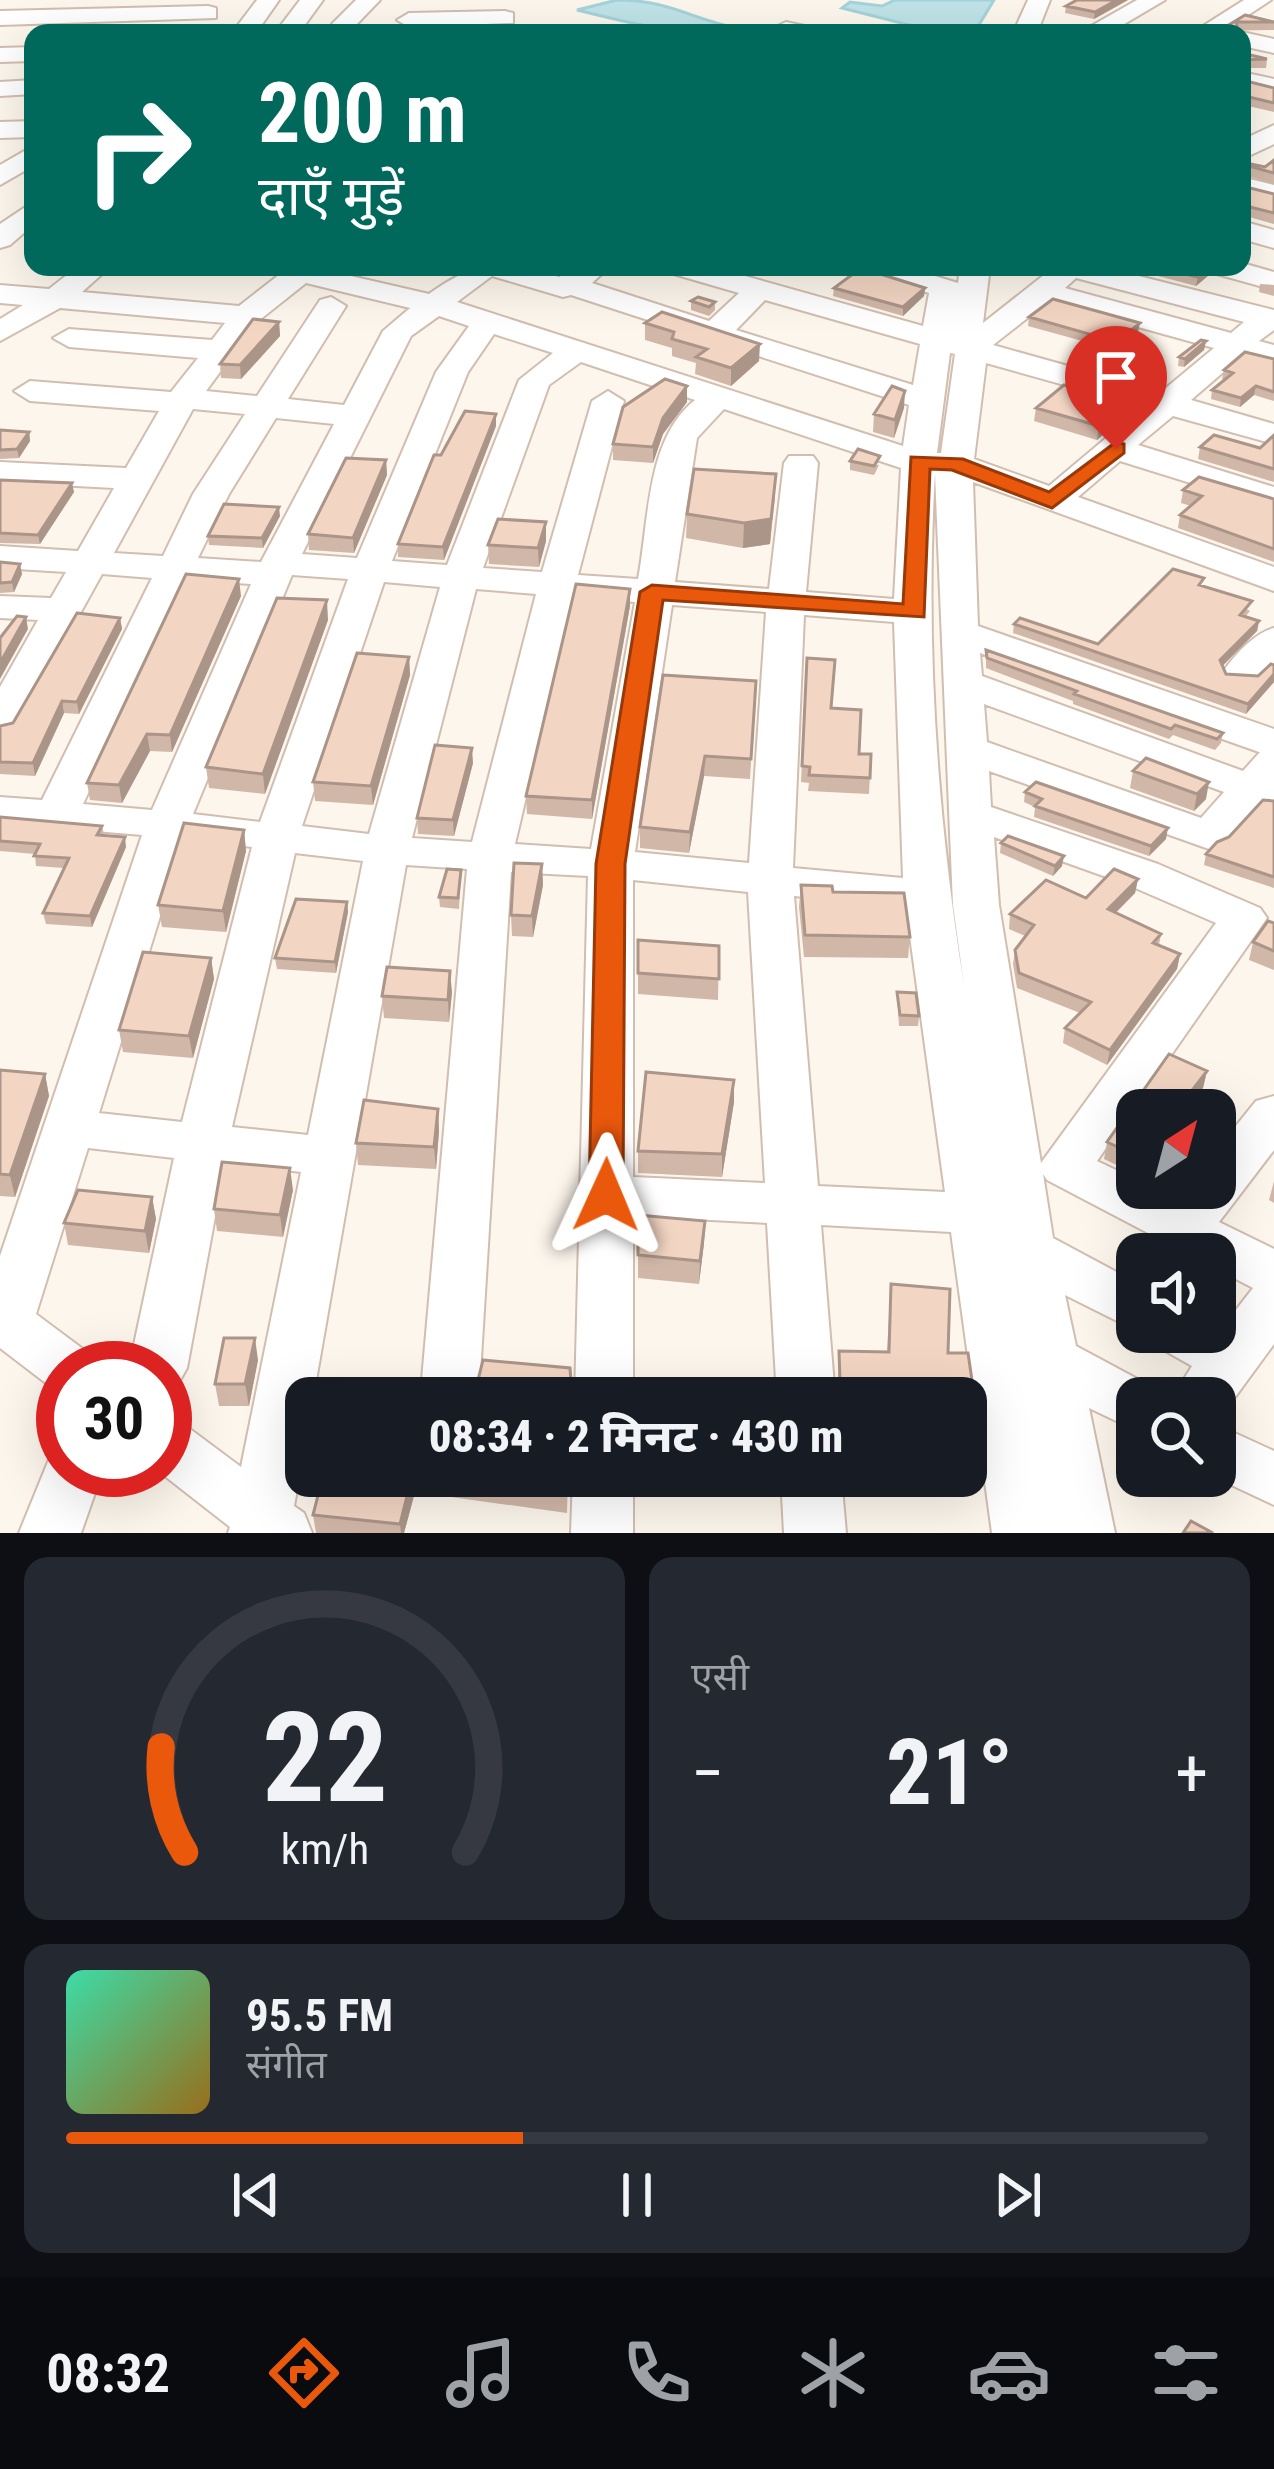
<!DOCTYPE html>
<html lang="hi">
<meta charset="utf-8">
<style>
body{margin:0;font-family:"Roboto Condensed","Noto Sans Devanagari",sans-serif;background:#242831;color:#f1f3f6;height:100vh;display:flex;flex-direction:column;font-size:45px;white-space:nowrap}
*{box-sizing:border-box;margin:0}
p{font-size:39px;color:#9ea1a6}
.icon{flex:none;width:66px;height:66px;fill:none;stroke:currentColor;stroke-width:2;stroke-linecap:round;stroke-linejoin:round}
.map{position:relative;height:1533px;overflow:hidden}
.drawer{display:flex;flex-direction:column;gap:24px;padding:24px;background:#0d0f14;flex:1}
.drawer>*{flex:none}
.hud{position:absolute;left:24px;top:24px;width:1227px;height:252px;border-radius:24px;box-shadow:0 12px 48px #0002;background:#00695c;color:#fff;overflow:hidden}
.needle{width:78px;rotate:36deg}
.tools{position:absolute;left:1116px;top:1089px;display:grid;gap:24px}
.tools a{display:grid;place-items:center;width:120px;height:120px;border-radius:24px;background:#171b24;box-shadow:0 12px 48px #0002;font-size:60px}
.speed{position:absolute;left:36px;top:1341px;display:flex;gap:24px;font-size:60px;font-weight:700;text-align:center}
.speed>*{display:grid;place-content:center;width:156px;height:156px;border-radius:50%;background:#171b24;box-shadow:0 12px 48px #0002;line-height:1}
.speed .limit{border:18px solid #d22;background:#fff;color:#111}
.pin{position:absolute;display:grid;place-items:center;width:102px;height:102px;color:#fff;margin:-123px -51px;border-radius:50% 50% 50% 0;rotate:-45deg;box-shadow:0 0 12px #0007}
.pin .icon{rotate:45deg}
.me{position:absolute;width:132px;margin:-66px;rotate:1deg;stroke-linejoin:round;filter:drop-shadow(0 0 9px #0008)}
.turn{display:flex;align-items:center;gap:42px;height:252px;padding:0 36px;font-size:54px}
.turn .icon{width:156px;height:156px;stroke-width:2.5}
.turn b{display:block;font-size:84px;line-height:102px}
.big{font-size:90px;font-weight:800;line-height:1.1}
.drawer .card{flex:1;display:flex;flex-direction:column;justify-content:center;gap:18px;min-width:0;padding:0 42px;border-radius:24px;background:#242831}
.drawer .dial{align-items:center;gap:0}
.dial svg{height:312px;overflow:visible;fill:none;stroke:#363941;stroke-width:7;stroke-linecap:round;text-anchor:middle}
.dial text{fill:#f1f3f6;stroke:none}
.song{display:flex;align-items:center;gap:36px}
.cover{width:144px;height:144px;border-radius:18px;background:linear-gradient(135deg,hsl(160 70% 55%),hsl(40 70% 35%))}
.played{height:12px;border-radius:6px;background:linear-gradient(90deg,#ea580c 40%,#363941 40%)}
.keys{display:flex;justify-content:space-around;direction:ltr}
.heat{display:flex;justify-content:space-between;align-items:center;font-size:66px;direction:ltr}
.drawer .tiles{flex:1;display:grid;gap:24px;grid-template-columns:1fr 1fr}
.card:last-child{grid-column:span 2}
.trip{position:absolute;left:285px;top:1377px;width:702px;height:120px;border-radius:24px;background:#171b24;box-shadow:0 12px 48px #0002;font-weight:800;line-height:120px;text-align:center}
.menu{display:flex;height:192px;justify-content:space-around;align-items:center;background:#090b0e;color:#9ea1a6}
.menu .icon{width:84px;height:84px}
.menu .current{color:#ea580c}
.menu b{font-size:54px;color:#f1f3f6}
.map>svg:first-child{display:block}
.water{fill:#bfe3e8;stroke:#a5d3da;stroke-width:3}
.lines{fill:none;stroke-linecap:round;stroke-linejoin:round}
.minor-casing{stroke:#d1beb0;stroke-width:4}
.minor{fill:#fff;fill-rule:evenodd}
.wall{fill:#d1b7a8}
.shaded-wall{fill:#aa9588}
.building{fill:#f3d5c3;stroke:#aa9588;stroke-width:3}
.route{fill:#ea580c;stroke:#983908;stroke-width:3}
</style>
<div class="map">
<svg width="1274" height="1533" viewBox="0 0 1274 1533">
<rect width="100%" height="100%" fill="#fdf6ec"/>
<path class="water" d="M617,0C669,0 691,19 737,28C683,39 632,23 577,10Z
M895,0H994L974,33H941L842,8L850,2L882,6Z"/>
<g class="lines">
<g class="minor-casing">
<path id="minor" d="M257,0H279L256,33H232Z
M300,0H323L299,33H275Z
M356,0H380L356,25L361,33H337L332,24Z
M1028,0H1050L1037,33H1013Z
M1137,0H1165L1109,33H1079Z
M1244,0H1271L1221,33H1192Z
M208,6L216,8V18L0,25V11Z
M505,11L513,13V23L409,27L397,20L409,13Z
M786,22L814,28L818,33H763Z
M1242,32L1274,39V53L1242,46V33H1238Z
M33,47V61L0,62V48Z
M1242,72L1274,79V93L1242,86Z
M33,80V94L0,96V82Z
M33,121V137L0,138V122Z
M1274,125V144L1242,159V140Z
M33,146V166L0,185V165Z
M1242,177L1274,185V201L1242,193Z
M33,202V225L10,245L0,248V224Z
M1242,221L1274,230V248L1242,239Z
M1242,263L1274,272V290L1213,273L1208,267H1242Z
M77,267H110L82,292L239,306L289,267H312L429,294C478,259 501,260 559,277L576,267H602L605,271L592,283L709,321L739,293L670,273L665,267H713L923,326L929,293L863,273L858,267H905L958,283L960,267H990L983,323L1054,267H1103L1274,310V330L1259,341L1274,345V364L1242,356L1191,400L1274,424V444L1173,416L1138,445L1274,487V509L1120,461L1078,497L1274,567V591L973,482L978,626L1274,729V809L1259,805L1224,845L1209,849L989,771L991,807L1158,864L1260,908L1267,918L1097,1161L1137,1180V1188H1152L1177,1200L1186,1188H1215V1152L1256,1101L1274,1096V1150L1219,1222L1274,1249V1344L1222,1415L1215,1417V1398H1172L1192,1366L1160,1348L1152,1332H1215V1324L1222,1328L1253,1288L1215,1268V1254H1188L1047,1180L1043,1174L1053,1238L1137,1283V1331L1065,1295L1076,1346L1158,1390L1162,1398H1137V1431L1089,1408L1115,1533H992L951,1232L821,1225L835,1398H777L767,1223L633,1216V1398H575L588,876L511,872L479,1391L475,1398H425L421,1391L467,869L406,865L313,1398H306V1440L294,1506L304,1513L312,1533H228L230,1527L157,1470H165V1418L186,1426L241,1467L301,1172L225,1163L187,1368L178,1384L165,1389V1368H129L174,1158L88,1148L36,1314L87,1352L96,1368H63V1390L47,1384L0,1348V1256L142,835L0,823V797L42,800L152,578L102,574L20,722L14,731L0,734V687L38,620L0,618V596L51,598L66,572L0,568V546L78,551L114,488L0,482V462L126,468L159,411L30,401L14,391L30,381L171,392L198,358L69,347L53,338L69,329L212,340L225,323L60,308L0,341V319L23,305L0,303V285L49,289ZM492,276L563,297L571,295L909,405L903,446L457,302ZM1076,278L1244,322L1231,333L1065,288ZM306,283L410,308L383,331L344,405L288,399L346,306L331,297L320,300L257,396L206,391L257,322ZM765,300L920,344L913,385L736,330ZM1048,302L1214,348L1161,392L993,345ZM439,316L469,326L436,372L357,558L302,554L411,336ZM494,334L553,353L519,380L447,565L392,561L468,372ZM950,353L955,354L941,453H937ZM581,362L695,400C646,438 649,522 638,579L578,575L624,401L608,391L592,401L542,572L483,568L549,385ZM986,363L1143,407L1049,486L974,459ZM193,409L245,414L193,494L163,556L114,553ZM724,409L901,468L894,599L806,592L818,463L813,456H789L784,463L769,589L675,582L697,438ZM276,418L334,424L261,562L198,558L229,494ZM935,473L953,905L964,985C937,816 925,643 935,473ZM292,575L348,579L260,822L193,814ZM188,580L251,584L152,810L83,804ZM384,582L440,587L369,834L302,826ZM476,589L536,594L472,842L412,838ZM573,597L635,602L591,849L515,844ZM672,605L766,612L749,863L635,852ZM804,615L894,622L903,878L793,868ZM980,653L1259,752H1260L1243,771L982,676ZM984,704L1224,792L1201,818L987,742ZM994,837L1126,884L1216,923L1041,1163L999,905ZM184,839L252,847L182,1122L99,1113ZM295,853L363,861L308,1135L232,1127ZM633,880L748,892L765,1183L633,1177ZM794,896L906,907L945,1192L818,1186Z
M1274,628V663L1256,681H1228L1222,673C1235,655 1253,634 1274,628Z
M1215,1424L1274,1451V1505L1212,1476Z
M63,1448V1470H103L81,1533H19L52,1452Z
M573,1476H633V1533H571Z
M781,1476H841L846,1533H784Z"/>
</g>
<use href="#minor" class="minor"/>
</g>
<path class="wall" d="M1128,0L1094,19L1065,13L1066,6Z
M1245,15L1274,21V30L1203,31L1222,29Z
M1242,53L1267,59L1266,68H1242Z
M1242,80L1274,88V112L1244,105Z
M1274,160V184L1242,174V162L1265,167Z
M1242,186L1274,194V224L1242,215Z
M1155,267L1209,275L1196,286L1154,275Z
M1260,284L1274,285V296L1259,292Z
M834,288H925L924,296L903,316L833,296Z
M691,301L715,302V310L709,316L691,310Z
M662,312L759,361L731,386L695,374L696,363L672,356V348L645,340V323Z
M1029,317L1138,332L1115,350L1028,326Z
M279,322L280,336L241,379L221,378L220,364Z
M1206,341L1204,350L1184,367L1178,366L1179,357Z
M1274,359V401L1254,395L1240,407L1211,399L1212,390L1225,380L1222,379L1224,370Z
M687,402L663,434L653,463L613,460V444Z
M904,408L894,438L873,432L874,414Z
M1036,408L1125,416L1097,440L1034,421Z
M496,426L444,560L398,557V544L441,455Z
M0,430L29,432L30,441L19,458L0,459Z
M1274,435V482L1198,459L1200,447L1260,448Z
M386,460L387,475L354,553L309,550L308,534Z
M850,461L879,465L874,475L850,470Z
M0,480L74,492L40,544L0,543Z
M1183,490L1274,499V562L1178,528L1180,515L1191,506L1181,503Z
M775,498L770,544L743,548L686,538L687,514Z
M280,516L263,548L209,545L208,536Z
M546,541L539,567L489,564L488,545Z
M0,562L22,574L14,592L0,593Z
M1203,586L1250,611L1245,617L1259,621L1257,631L1223,666L1226,674L1258,676L1274,665V682L1246,714L1013,633L1014,624L1098,644Z
M630,589V606L592,819L527,814L526,796Z
M241,596L172,752L150,751L122,803L90,800L87,783Z
M120,618L122,629L79,714L64,713L35,776L0,774V726L13,723Z
M328,620L265,794L209,788L206,767Z
M986,650L1223,733L1221,743L1215,750L1173,735L1169,739L1073,704V701L986,668Z
M409,657L410,675L373,805L315,801L313,782Z
M807,658L832,708L859,754H871L869,794L808,791L809,783L801,782Z
M756,681L750,779L704,776L689,853L640,848V827Z
M1146,758L1206,799L1194,811L1130,788L1133,771Z
M473,763L454,836L418,834L417,818Z
M1025,792L1166,839L1149,856L1034,817L1035,807L1024,802Z
M1274,801V888L1204,865L1206,854Z
M0,817L102,826L104,835L126,847L92,927L46,924L43,913L64,868L36,866L35,854L0,851Z
M244,830L246,851L226,932L162,927L158,905Z
M1001,843L1062,866L1053,876L1000,853Z
M542,864L543,885L533,937L512,936L511,915Z
M461,870L459,909L440,907L439,897Z
M1138,879L1135,893L1116,913L1161,934L1159,945L1180,954L1177,969L1107,1065L1063,1043L1065,1028L1080,1013L1017,988L1013,964L1015,950L1025,936L1009,929L1010,914L1086,898Z
M801,885L833,892L910,937L908,958L804,957L799,907Z
M347,902L348,912L336,973L277,969L275,958Z
M1274,923V970L1249,960L1253,942Z
M638,940L719,946L718,1000L638,994Z
M211,958L214,979L193,1058L123,1052L119,1030Z
M452,992L449,1022L384,1018L382,996Z
M897,992L919,1016L918,1026H899Z
M1169,1054L1207,1071L1203,1088L1186,1110H1137V1175L1104,1159L1107,1142Z
M0,1070L45,1074L49,1096L15,1197L0,1196Z
M734,1102L722,1177L638,1173V1151Z
M438,1109L439,1131L436,1169L358,1165L356,1143Z
M1274,1181V1203L1269,1200Z
M293,1190L283,1237L217,1231L214,1209Z
M152,1197L156,1219L149,1253L68,1245L64,1223Z
M638,1215L705,1221L704,1243L699,1284L638,1278Z
M891,1284L948,1353L974,1394L971,1414H966V1398H820L821,1382L838,1381L839,1351L887,1352Z
M258,1360L249,1406H219L215,1384Z
M306,1439V1475H304L301,1455Z
M312,1476H568L567,1513L415,1492L404,1533H316L313,1515L323,1477Z"/>
<path class="shaded-wall" d="M1117,0H1128L1094,19L1095,12Z
M1210,267L1209,275L1196,286L1198,277Z
M925,288L924,296L903,316V307Z
M279,322L280,336L241,379L240,365Z
M1140,323L1138,332L1115,350L1117,342Z
M1206,341L1204,350L1184,367L1185,359Z
M760,344L759,361L731,386V368Z
M687,386V402L663,434L653,463V447L663,418Z
M1256,386L1254,395L1240,407L1241,398Z
M905,391L904,408L894,438L895,420Z
M1127,403L1125,416L1097,440L1099,426Z
M496,414V426L444,560L443,547Z
M29,432L30,441L19,458L17,449Z
M386,460L387,475L354,553L353,538Z
M776,474L770,544L743,548L744,523Z
M72,483L74,492L40,544L38,535Z
M279,507L280,516L263,548L262,538Z
M546,522V541L539,567L538,548Z
M20,564L22,574L14,592L12,582Z
M239,579L241,596L172,752L170,735Z
M630,589V606L592,819V800Z
M327,600L328,620L265,794L263,774Z
M26,617L28,629L0,679V663Z
M120,618L122,629L79,714L77,702Z
M1259,621L1257,631L1218,670L1220,660Z
M409,657L410,675L373,805L371,786Z
M1274,674V682L1246,714L1248,704Z
M62,701L64,713L35,776L33,763Z
M147,734L150,751L122,803L119,785Z
M472,748L473,763L454,836L453,820Z
M705,756L704,776L689,853L690,832Z
M1209,782L1206,799L1194,811L1197,794Z
M1168,828L1166,839L1149,856L1151,846Z
M244,830L246,851L226,932L223,911Z
M125,837L126,847L92,927L90,916Z
M1064,856L1062,866L1053,876L1055,866Z
M542,864L543,885L533,937L532,916Z
M1138,879L1135,893L1105,923L1108,909Z
M347,902L348,912L336,973L335,962Z
M1180,954L1177,969L1107,1065L1110,1050Z
M211,958L214,979L193,1058L189,1036Z
M450,971L452,992L449,1022L448,1000Z
M1207,1071L1203,1088L1186,1110H1177Z
M45,1074L49,1096L15,1197L10,1175Z
M734,1080V1102L722,1177V1154Z
M438,1109L439,1131L436,1169L434,1147Z
M290,1168L293,1190L283,1237L280,1215Z
M152,1197L156,1219L149,1253L145,1231Z
M705,1221L704,1243L699,1284L700,1261Z
M255,1338L258,1360L249,1406L245,1384Z
M412,1476L415,1492L404,1533H401L400,1524Z"/>
<path class="building" d="M1077,0H1117L1095,12L1066,6Z
M1245,15L1274,22H1236L1239,33H1169L1181,27L1203,31L1222,29Z
M1242,53L1267,59L1242,60Z
M1242,80L1274,88V103L1245,96L1242,97Z
M1274,160V173L1242,164V162L1265,167Z
M1242,186L1274,194V213L1242,205Z
M1156,267H1210L1198,277Z
M861,268L925,288L903,307L834,288Z
M698,297L715,302L709,307L691,301Z
M1053,299L1140,323L1117,342L1029,317Z
M662,312L760,344L731,368L696,357L707,349L672,339L674,332L645,323Z
M253,319L279,322L240,365L220,364Z
M1201,340L1206,341L1185,359L1179,357Z
M1245,352L1274,359V392L1256,386L1241,398L1212,390L1233,373L1224,370Z
M665,379L687,386L663,418L653,447L613,444L623,407Z
M1064,385L1127,403L1099,426L1036,408Z
M892,386L905,391L895,420L874,414Z
M465,411L496,414L443,547L398,544L434,455H441Z
M0,430L29,432L17,449L0,450Z
M1214,435L1260,448L1274,435V469L1200,447Z
M858,449L880,456L874,466L850,461Z
M346,458L386,460L353,538L308,534Z
M694,469L776,474L771,519L744,523L687,514Z
M1199,477L1274,499V549L1180,515L1202,496L1183,490Z
M0,480L72,483L38,535L0,533Z
M224,504L279,507L262,538L208,536Z
M498,519L546,522L538,548L488,545Z
M0,562L20,564L12,582L0,583Z
M1173,569L1204,578L1199,585L1252,601L1240,615L1259,621L1220,660L1226,674L1258,676L1271,664L1274,665V674L1248,704L1014,624L1020,618L1098,644Z
M186,574L239,579L170,735L147,734L119,785L87,783Z
M576,584L630,589L592,800L526,796Z
M277,598L327,600L263,774L206,767Z
M77,613L120,618L77,702L62,701L33,763L0,762V726L13,723Z
M17,616L26,617L0,663V638Z
M986,650L1223,733L1217,739L1175,725L1171,729L1074,694L1077,691L987,658Z
M357,653L409,657L371,786L313,782Z
M807,658L835,660L831,708L861,710L859,754H871L870,778L809,775L810,767L802,766Z
M663,675L756,681L751,759L705,756L690,832L640,827Z
M435,745L472,748L453,820L417,818Z
M1146,758L1209,782L1197,794L1133,771Z
M1036,782L1168,828L1151,846L1035,806L1042,799L1025,792Z
M1263,800L1274,801V877L1206,854L1217,842L1229,837Z
M0,817L102,826L97,835L125,837L90,916L43,913L69,858L34,856L40,844L0,841Z
M184,823L244,830L223,911L158,905Z
M1008,836L1064,856L1055,866L1001,843Z
M514,863L542,864L532,916L511,915Z
M447,869L461,870L458,898L439,897Z
M1114,869L1138,879L1108,909L1161,934L1153,943L1180,954L1110,1050L1065,1028L1091,1002L1019,973L1015,950L1034,925L1010,914L1046,880L1086,898Z
M801,885L832,886L833,892L904,893L910,937L805,935Z
M296,899L347,902L335,962L275,958Z
M1268,921L1274,923V951L1253,942Z
M638,940L719,946V979L638,973Z
M143,952L211,958L189,1036L119,1030Z
M387,967L450,971L448,1000L382,996Z
M897,992L916,993L919,1016L900,1015Z
M1169,1054L1207,1071L1177,1110H1137V1156L1107,1142Z
M0,1070L45,1074L10,1175L0,1174Z
M646,1072L734,1080L722,1154L638,1151Z
M364,1100L438,1109L434,1147L356,1143Z
M222,1162L290,1168L280,1215L214,1209Z
M78,1190L152,1197L145,1231L64,1223Z
M638,1215L705,1221L700,1261L638,1255Z
M891,1284L950,1289L948,1353H968L974,1394L822,1392L821,1382L840,1381L839,1351L889,1352Z
M224,1338H255L245,1384H215Z
M483,1360L570,1368L571,1381L586,1383L583,1398H451L453,1388L478,1380Z
M323,1476H412L400,1524L313,1515Z
M440,1476H567V1493Z
M1191,1521L1213,1533H1183Z"/>
<path class="route" d="M1116,442L1124,444V453L1052,508L952,470L930,469L924,617L663,600L625,864L623,1195L618,1204L606,1208L594,1204L589,1195L596,864L640,592L652,585L903,604L911,457L963,459L1049,492Z"/>
</svg>
<div class="tools">
<a><svg class="needle" viewBox="-14 -14 28 28"><path d="M0-13l5 13h-10z" fill="#e53935"/><path d="M0 13l5-13h-10z" fill="#9ea1a6"/></svg></a>
<a><svg class="icon" aria-label="sound" viewBox="0 0 24 24"><path d="M4 9h4l5-4v14l-5-4H4zM17 9q2 3 0 6"/></svg></a>
<a><svg class="icon" aria-label="search" viewBox="0 0 24 24"><circle cx="10" cy="10" r="6"/><path d="M15 15l6 6"/></svg></a>
</div>
<div class="speed"><div class="limit">30</div></div>
<div class="pin" style="left:1116px;top:449px;background:#d93025"><svg class="icon" aria-label="arrive" viewBox="0 0 24 24"><path d="M6 21V4h12l-3 4 3 4H6"/></svg></div>
<svg class="me" style="left:606px;top:1195px" viewBox="-20 -20 40 40"><path d="M0-17L14 15 0 8-14 15z" fill="#ea580c" stroke="#fff" stroke-width="4"/></svg>
<div class="trip">08:34 · 2 मिनट · 430 m</div>
<div class="hud">
<div class="turn"><svg class="icon" aria-label="right" viewBox="0 0 24 24"><path d="M7 20v-9h11M14 6l5 5-5 5"/></svg><div><b>200 m</b>दाएँ मुड़ें</div></div>
</div>
</div>
<section class="drawer">
<div class="tiles">
<div class="card dial"><svg viewBox="0 0 100 80">
<path d="M14 69A42 42 0 1 1 86 69"/>
<path d="M14 69A42 42 0 0 1 8 42" stroke="#ea580c"/>
<text x="50" y="56" font-size="32" font-weight="700">22</text>
<text x="50" y="72" font-size="11">km/h</text>
</svg></div>
<div class="card"><p>एसी</p>
<div class="heat"><a>−</a><b class="big">21°</b><a>+</a></div>
</div>
<div class="card">
<div class="song"><i class="cover"></i><div><b>95.5 FM</b><p>संगीत</p></div></div>
<div class="played"></div>
<div class="keys"><svg class="icon" aria-label="previous" viewBox="0 0 24 24"><path d="M18 5L8 12l10 7zM5 5v14"/></svg><svg class="icon" aria-label="pause" viewBox="0 0 24 24"><path d="M8 5v14M16 5v14"/></svg><svg class="icon" aria-label="next" viewBox="0 0 24 24"><path d="M6 5l10 7-10 7zM19 5v14"/></svg></div>
</div>
</div>
</section>
<nav class="menu">
<b>08:32</b>
<svg class="icon current" aria-label="directions" viewBox="0 0 24 24"><path d="M12 3l9 9-9 9-9-9zM9 14v-3h6M13 9l2 2-2 2"/></svg>
<svg class="icon" aria-label="music" viewBox="0 0 24 24"><path d="M9 18V5l10-2v13"/><circle cx="6" cy="18" r="3"/><circle cx="16" cy="16" r="3"/></svg>
<svg class="icon" aria-label="phone" viewBox="0 0 24 24"><path d="M5 4h4l2 5-3 2q2 4 5 5l2-3 5 2v4C11 20 4 13 5 4z"/></svg>
<svg class="icon" aria-label="climate" viewBox="0 0 24 24"><path d="M12 3v18M4 7l16 10M4 17L20 7"/></svg>
<svg class="icon" aria-label="car" viewBox="0 0 24 24"><path d="M5 17H2v-5l4-1 3-4h7l3 4 3 1v5h-3M9 17h6M6 11h13"/><circle cx="7" cy="17" r="2"/><circle cx="17" cy="17" r="2"/></svg>
<svg class="icon" aria-label="filters" viewBox="0 0 24 24"><path d="M4 7h16M4 17h16"/><circle cx="9" cy="7" r="2"/><circle cx="15" cy="17" r="2"/></svg>
</nav>
